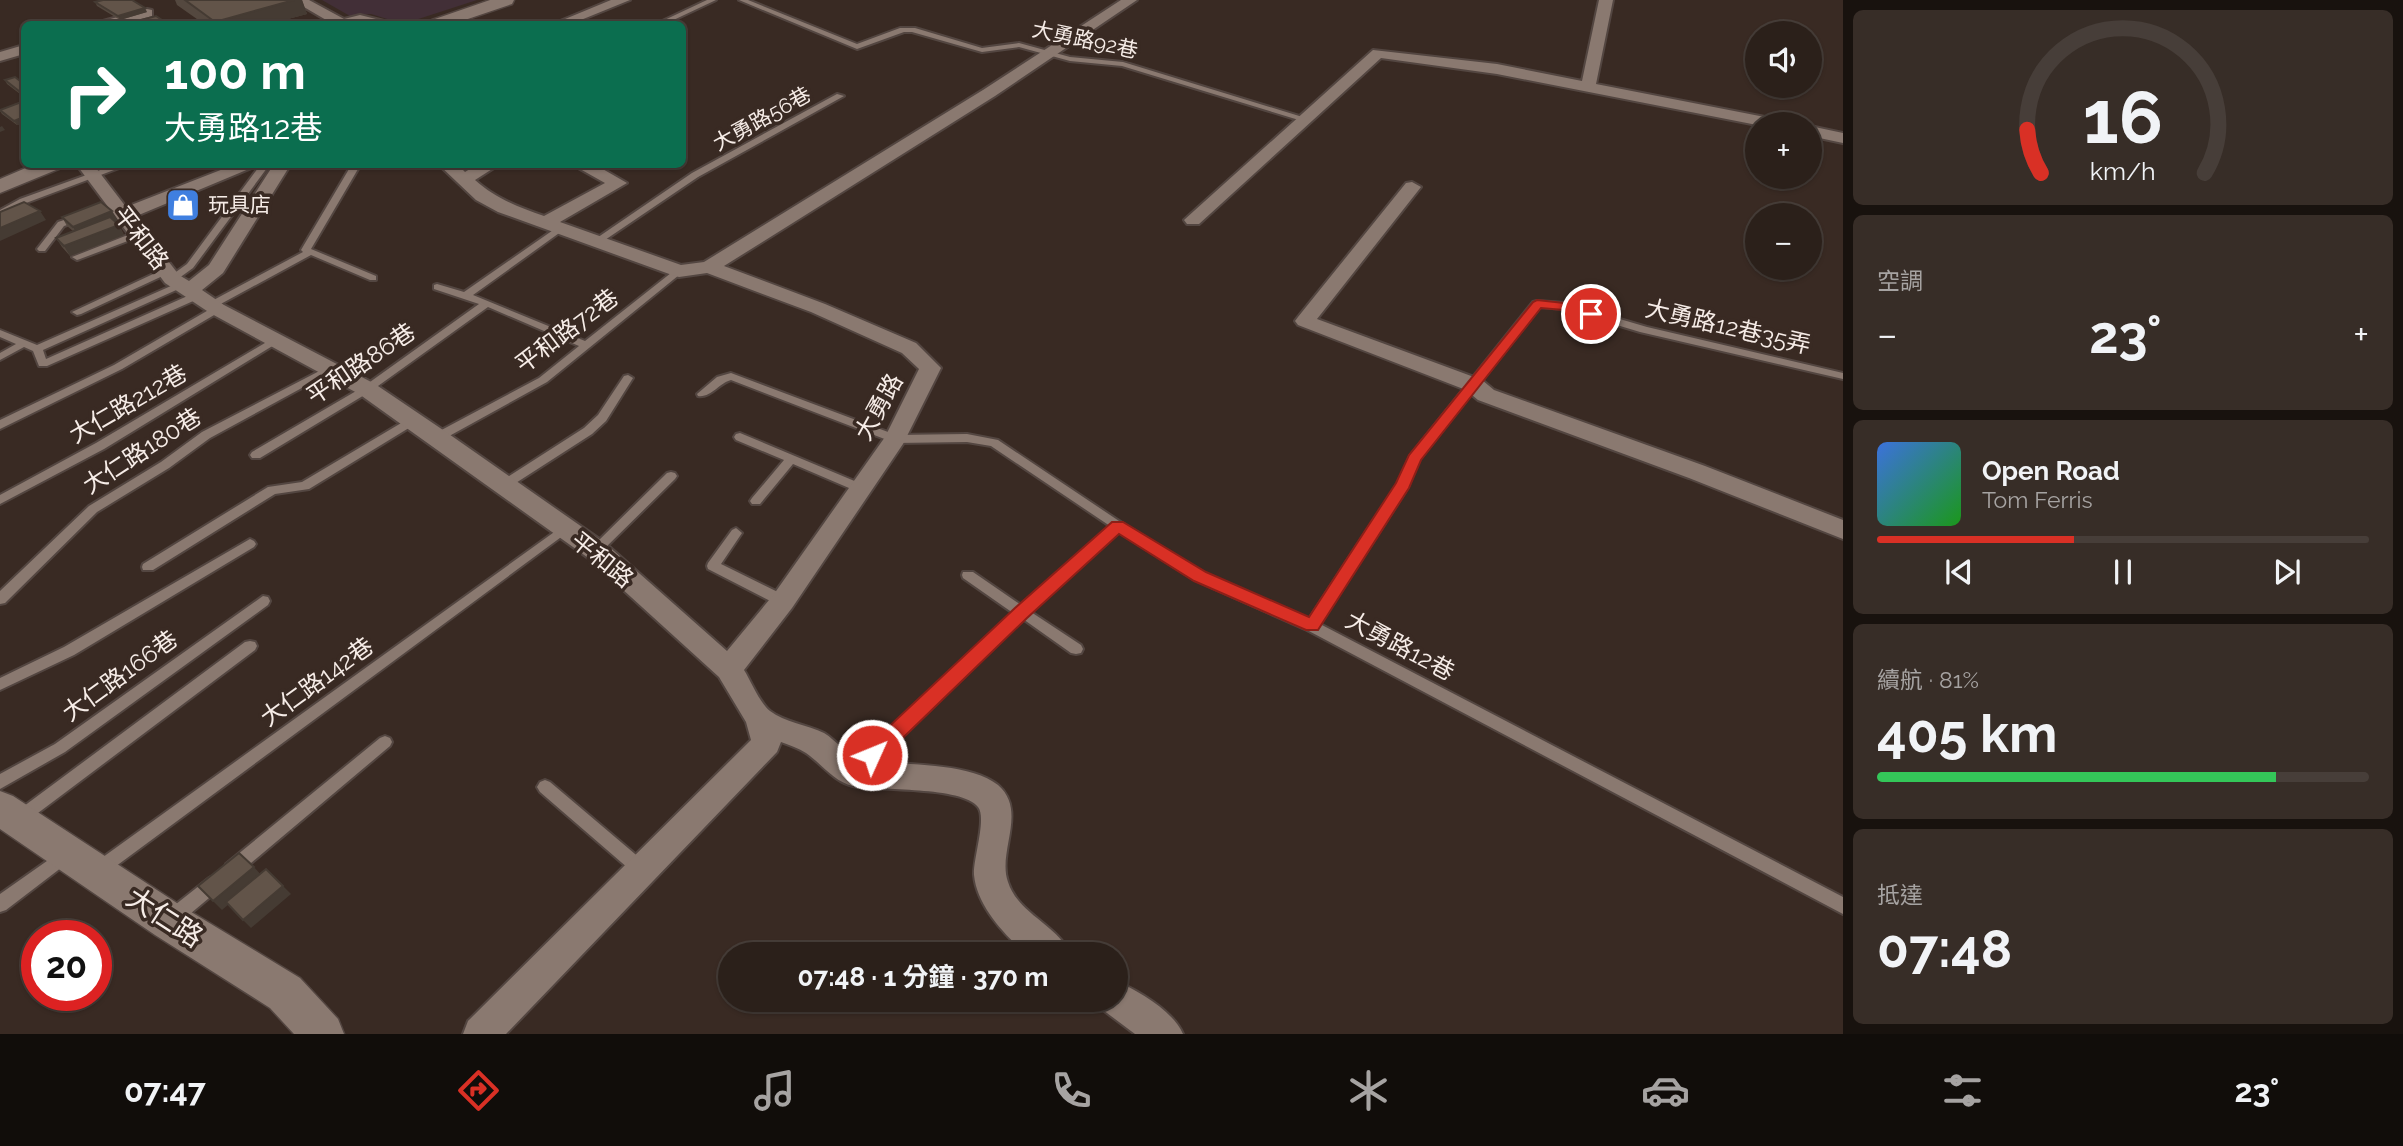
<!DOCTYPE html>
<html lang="zh-TW">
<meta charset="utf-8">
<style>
body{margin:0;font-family:Raleway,"Noto Sans TC",sans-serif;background:#372d27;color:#f1f3f6;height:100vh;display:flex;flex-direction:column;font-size:26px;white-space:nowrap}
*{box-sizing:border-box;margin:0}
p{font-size:23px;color:#a6a3a2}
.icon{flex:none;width:38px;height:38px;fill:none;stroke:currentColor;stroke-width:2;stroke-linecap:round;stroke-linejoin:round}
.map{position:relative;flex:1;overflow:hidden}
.drawer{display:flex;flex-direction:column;gap:10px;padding:10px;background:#18120e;width:560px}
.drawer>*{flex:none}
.top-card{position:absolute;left:21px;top:21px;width:665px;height:147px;border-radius:10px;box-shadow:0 2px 5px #0004,0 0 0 2px #473e39;background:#0b6e4f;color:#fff;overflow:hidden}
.buttons{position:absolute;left:1745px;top:21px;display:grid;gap:14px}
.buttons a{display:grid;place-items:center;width:77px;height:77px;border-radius:50%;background:#2b201a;box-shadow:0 2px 5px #0004,0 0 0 2px #473e39;font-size:35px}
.speed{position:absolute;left:21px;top:920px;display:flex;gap:14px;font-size:35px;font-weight:700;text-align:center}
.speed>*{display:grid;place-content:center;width:91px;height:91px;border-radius:50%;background:#2b201a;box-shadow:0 2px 5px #0004,0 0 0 2px #473e39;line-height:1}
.speed .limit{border:10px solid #d22;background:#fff;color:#111}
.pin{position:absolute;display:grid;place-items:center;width:60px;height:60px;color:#fff;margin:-30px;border:4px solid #fff;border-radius:50%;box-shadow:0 2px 7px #0007}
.me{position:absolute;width:77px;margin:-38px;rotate:46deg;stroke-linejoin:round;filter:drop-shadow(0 0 5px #0008)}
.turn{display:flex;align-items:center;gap:24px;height:147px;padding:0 28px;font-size:32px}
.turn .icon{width:91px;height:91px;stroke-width:2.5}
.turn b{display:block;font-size:49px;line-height:60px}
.big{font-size:52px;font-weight:700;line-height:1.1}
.drawer .tile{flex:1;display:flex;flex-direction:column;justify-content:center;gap:10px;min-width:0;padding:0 24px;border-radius:10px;background:#372d27}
.drawer .dial{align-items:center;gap:0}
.dial svg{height:182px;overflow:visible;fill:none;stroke:#473e39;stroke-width:7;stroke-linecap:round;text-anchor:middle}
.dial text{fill:#f1f3f6;stroke:none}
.song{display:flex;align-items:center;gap:21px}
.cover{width:84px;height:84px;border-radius:10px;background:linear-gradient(135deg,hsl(220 70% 55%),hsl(120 70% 35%))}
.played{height:7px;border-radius:4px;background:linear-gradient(90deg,#d93025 40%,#473e39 40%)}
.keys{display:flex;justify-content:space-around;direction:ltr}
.heat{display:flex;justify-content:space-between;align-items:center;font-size:38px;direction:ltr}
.charge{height:10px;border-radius:5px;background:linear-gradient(90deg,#34c759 81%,#473e39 0)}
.trip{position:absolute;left:718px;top:942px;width:410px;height:70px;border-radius:35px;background:#2b201a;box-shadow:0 2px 5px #0004,0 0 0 2px #473e39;font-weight:700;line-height:70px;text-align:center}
.tab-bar{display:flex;height:112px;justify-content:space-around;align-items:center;background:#110d0a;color:#a6a3a2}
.tab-bar .icon{width:49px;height:49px}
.tab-bar .current{color:#d93025}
.tab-bar b{font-size:32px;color:#f1f3f6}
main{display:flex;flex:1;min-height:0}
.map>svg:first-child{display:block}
.education{fill:#422f37}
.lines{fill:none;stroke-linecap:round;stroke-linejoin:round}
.service-casing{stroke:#534641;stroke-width:4}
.minor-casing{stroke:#534641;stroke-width:4}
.tertiary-casing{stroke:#534641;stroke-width:3}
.service{fill:#8a7970;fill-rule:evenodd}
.minor{fill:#8a7970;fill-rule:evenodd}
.tertiary{fill:#8a7970;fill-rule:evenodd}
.wall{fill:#54483f}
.shaded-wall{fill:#453b33}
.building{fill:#625449;stroke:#453b33;stroke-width:2}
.route{fill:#d93025;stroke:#8d1f18;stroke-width:2}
.labels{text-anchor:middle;stroke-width:7;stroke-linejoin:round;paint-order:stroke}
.far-street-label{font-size:21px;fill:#f6ece7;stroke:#392a23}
.far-poi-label{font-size:21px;fill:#f6ece7;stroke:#392a23;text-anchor:start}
.street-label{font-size:24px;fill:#f6ece7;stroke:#392a23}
.near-street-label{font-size:28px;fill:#f6ece7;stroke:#392a23}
</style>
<main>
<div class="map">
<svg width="1843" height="1034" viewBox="0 0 1843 1034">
<rect width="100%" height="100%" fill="#392a23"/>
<path class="education" d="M322,0H477L403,24L371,14L350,16Z"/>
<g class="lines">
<g class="service-casing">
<path id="service" d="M707,0H716L665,24H656Z
M739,0H748L857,44L900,28H915L982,48L1019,43L1070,57L1123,62L1309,119L1302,121L1122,66L1070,61L1019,47L982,52L912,32H904L857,49Z
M837,94L844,96L698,177L599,244L596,245L591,242L692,173Z
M117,164H130L26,203L0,217V210L20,199Z
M261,164H270L193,268L175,281H169V277L187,264Z
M352,164H361L311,249L376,276V280H370L311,255L217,306L222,309L221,311L122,369L0,429V420L114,365L212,308L207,305L208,303L303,252L301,250Z
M79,215L84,218L82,220L64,226L45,251H39L37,249L58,222Z
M559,226L562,227V231L473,295L585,341L676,269L679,268L684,271L547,382L442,440L438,441L432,437L434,434L539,378L579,346L488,307L371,391L260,458H252L250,455L252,452L363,387L479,304L434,289V285L437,284L464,292Z
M138,231L143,234L141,236L80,259L77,260L72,257Z
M166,268L171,271L169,273L81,314L77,315L72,312Z
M180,282L183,283V287L43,350L46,359L192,294H200V298L47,366H39L33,351L24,347L0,360V353L16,344L0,337V330L37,345Z
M1537,301L1565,303L1647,327L1843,373V379L1640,332L1564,309L1540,307L1419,460L1408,487L1320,624L1843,897V914L1307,630L1195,580L1119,532L1031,612L1081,645L1083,649L1081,653L1076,654L1071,653L1023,619L859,777L854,779L849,777L847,772L849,767L1013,613L963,578L962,575L963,572H973L1021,605L1110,526L991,446L967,442L895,443L731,380C719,383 711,398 698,396L697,394L717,377L731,373L896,435L967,434L998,440L1122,523L1205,574L1309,619L1398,483L1410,456L1533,302Z
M275,337L279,338V342L104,449L0,504V495L96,443Z
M329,366L333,367L334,369L333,371L210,438L169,468L97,512L5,603L0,604V591L89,506L161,462L202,432Z
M628,375L633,378L606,421L592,434L508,488H500L498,485L500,482L584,428L598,415L624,376Z
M413,416L419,420L417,423L309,489L275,494L153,570H143L142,567L143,564L268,487L302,482Z
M740,433L864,485L866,488L860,492L856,491L793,464L760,504H752L750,501L752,498L784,460L736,440L734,437L736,434Z
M671,472L675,473L677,476L675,479L600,553H592L590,550L592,547L667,473Z
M564,525L568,526L570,529L568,532L104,875L98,877L92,875L90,870L92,865Z
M736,528L742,533L721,564L788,597L790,601L788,605H778L708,569L707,566L708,563L732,530Z
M250,539L254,541L256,544L254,547L74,655L0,690V678L64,647Z
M263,596L268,597L270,601L268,605L65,752L0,789V774L55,744Z
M250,641L255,642L257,646L255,650L26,822L21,824L16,822L13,817L16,812L245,642Z
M385,736L390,738L392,742L390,746L238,874L232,876L226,874L224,869L226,864L380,738Z
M545,780L550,782L648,865L650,870L648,875L642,877L636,875L540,792L537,787L540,782Z
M64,849L70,851L72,856L70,861L6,910L0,912V894Z
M215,875L221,878L223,883L221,888L178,924L172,926L166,924L164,918L166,912L209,878Z"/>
</g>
<g class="minor-casing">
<path id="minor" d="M292,0H309L344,19L360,15L384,21L386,24H333Z
M611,0H630L571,24H553Z
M1121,0H1137L995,96L724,266L825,304L916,343L941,368L903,444L792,608L744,670C751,681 759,702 770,711C784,722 808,725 824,733C836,740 849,758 863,760C899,766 968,761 998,785C1028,811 997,852 1008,882C1018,914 1058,925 1070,954H1026C1004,934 977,906 974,875C973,859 987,818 978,807C962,786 879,791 853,786C834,782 821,763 806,753C798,748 789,745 781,742L777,752L506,1034H463L468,1021L751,740L746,722L719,677L587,557L359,394L210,313L165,283L76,164H93L126,207L236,164H261L134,217L179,275L189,281L209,265L274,164H291L223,273L202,290L224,305L375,384L446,432L605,543L727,651L774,594L885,437L919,369L902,353L811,312L707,273L679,277L672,275L498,212L476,200L438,164H457L465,172L478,164H500L475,180C495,198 518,207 544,216L605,183L573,165L594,164L627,183L560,222L681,265L704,262L983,90Z
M1599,0H1613L1596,84L1775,119L1783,124L1757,125L1497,74L1381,58L1199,224H1187L1184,220L1373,50L1497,64L1582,81Z
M147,9L152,10V16L122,24H101L103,21Z
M24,45V54L0,61V52Z
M1810,126L1843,133V143L1810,136Z
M1412,182L1421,187L1317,319L1482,380L1494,390L1705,466L1843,520V539L1689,478L1478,400L1466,390L1298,325L1295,321L1298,317L1406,183Z
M1115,981C1138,990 1173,1011 1183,1034H1135L1103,1010L1098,999H1115Z"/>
</g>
<g class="tertiary-casing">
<path id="tertiary" d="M490,0H514L512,4L453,24H429L432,20Z
M35,164H64L61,168L0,193V179Z
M0,791L13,796L183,907L300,978L338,1019L344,1034H294L270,1008L155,935L0,829Z"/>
</g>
<use href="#service" class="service"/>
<use href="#minor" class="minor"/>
<use href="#tertiary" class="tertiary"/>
</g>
<path class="wall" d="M175,0H302L307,14L269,24H204L177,5Z
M95,2L147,12L120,20L97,6Z
M5,80L24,84V97L7,84Z
M24,101V123L17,125L2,114L0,111V110Z
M62,217L118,220L115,222L119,225L124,235L70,256L62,247L56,238L73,231L67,226Z"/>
<path class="shaded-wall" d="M294,0H302L307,14L269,24H217L215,22Z
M145,8L147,12L120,20L118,16Z
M24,117V123L17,125L14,121Z
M2,126L5,130L0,132V127Z
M40,211L46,220L0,241V228Z
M112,211L118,220L78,236L73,227Z
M119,225L124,235L70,256L64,246Z
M254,867L262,876L222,910L213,901Z
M283,886L291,894L251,928L243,920Z"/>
<path class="building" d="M103,0H132L145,8L118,16L95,2Z
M185,0H294L215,22Z
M156,16L168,24H126Z
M15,77L24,84V95L5,80Z
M24,101V117L14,121L0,110Z
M24,202L40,211L0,228V212Z
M101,202L112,211L73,227L62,217Z
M110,217L119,225L64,246L56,238Z
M239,853L254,867L213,901L198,886Z
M266,869L283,886L243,920L226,902Z"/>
<path class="route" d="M1537,300L1564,303L1597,314L1591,318L1564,310L1541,308L1421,460L1409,488L1318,630H1306L1194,581L1119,534L1027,618L879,761L872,763L865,761L862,755L865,749L1015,608L1112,522H1123L1206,572L1309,617L1396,483L1409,455L1533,302Z"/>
<defs>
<g id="shop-square" transform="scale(1.75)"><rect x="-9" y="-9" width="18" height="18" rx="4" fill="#3f7fe0" stroke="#392a23"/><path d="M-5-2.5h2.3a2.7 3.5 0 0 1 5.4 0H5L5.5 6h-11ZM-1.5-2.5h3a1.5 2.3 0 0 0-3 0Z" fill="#fff"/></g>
</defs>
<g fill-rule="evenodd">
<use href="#shop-square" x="183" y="205"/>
</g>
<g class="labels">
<g class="far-street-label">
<text transform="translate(1085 40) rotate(12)" y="7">大勇路92巷</text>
<text transform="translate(762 119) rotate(-29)" y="7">大勇路56巷</text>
</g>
<g class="far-poi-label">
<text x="208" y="212">玩具店</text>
</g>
<g class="street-label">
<text transform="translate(141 238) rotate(52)" y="8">平和路</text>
<text transform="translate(1728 327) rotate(13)" y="8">大勇路12巷35弄</text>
<text transform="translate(567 331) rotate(-37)" y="8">平和路72巷</text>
<text transform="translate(361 364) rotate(-34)" y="8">平和路86巷</text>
<text transform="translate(128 404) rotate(-30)" y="8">大仁路212巷</text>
<text transform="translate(879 407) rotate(-61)" y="8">大勇路</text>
<text transform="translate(142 451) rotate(-33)" y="8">大仁路180巷</text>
<text transform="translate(602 560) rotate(39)" y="8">平和路</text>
<text transform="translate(1400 646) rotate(28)" y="8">大勇路12巷</text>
<text transform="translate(120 676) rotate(-36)" y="8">大仁路166巷</text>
<text transform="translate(317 682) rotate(-36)" y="8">大仁路142巷</text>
</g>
<g class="near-street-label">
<text transform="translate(165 917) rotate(33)" y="10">大仁路</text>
</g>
</g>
</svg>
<div class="buttons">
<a><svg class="icon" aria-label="sound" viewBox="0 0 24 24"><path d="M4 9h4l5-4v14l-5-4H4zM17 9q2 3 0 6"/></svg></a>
<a>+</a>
<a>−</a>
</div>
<div class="speed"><div class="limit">20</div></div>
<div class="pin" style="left:1591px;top:314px;background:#d93025"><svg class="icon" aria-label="arrive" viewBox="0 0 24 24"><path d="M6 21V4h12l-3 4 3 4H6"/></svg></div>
<svg class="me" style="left:872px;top:755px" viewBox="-20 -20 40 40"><circle r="17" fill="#d93025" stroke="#fff" stroke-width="3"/><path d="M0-11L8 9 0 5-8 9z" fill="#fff"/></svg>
<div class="trip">07:48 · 1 分鐘 · 370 m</div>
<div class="top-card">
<div class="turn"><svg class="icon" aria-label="right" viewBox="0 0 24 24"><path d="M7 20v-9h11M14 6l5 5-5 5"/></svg><div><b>100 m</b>大勇路12巷</div></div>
</div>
</div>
<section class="drawer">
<div class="tile dial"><svg viewBox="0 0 100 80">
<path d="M14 69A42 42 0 1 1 86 69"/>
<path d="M14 69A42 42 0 0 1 8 50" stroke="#d93025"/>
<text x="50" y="56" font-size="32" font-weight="700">16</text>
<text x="50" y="72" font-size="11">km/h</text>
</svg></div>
<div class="tile"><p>空調</p>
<div class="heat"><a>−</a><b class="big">23°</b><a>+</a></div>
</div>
<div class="tile">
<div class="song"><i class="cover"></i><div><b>Open Road</b><p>Tom Ferris</p></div></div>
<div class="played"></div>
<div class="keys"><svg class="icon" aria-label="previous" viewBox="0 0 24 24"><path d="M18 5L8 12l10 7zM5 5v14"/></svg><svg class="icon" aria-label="pause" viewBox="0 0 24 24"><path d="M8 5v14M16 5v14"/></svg><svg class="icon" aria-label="next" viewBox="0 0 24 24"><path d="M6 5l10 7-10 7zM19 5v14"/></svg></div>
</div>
<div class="tile"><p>續航 · 81%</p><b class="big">405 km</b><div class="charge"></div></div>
<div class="tile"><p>抵達</p><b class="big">07:48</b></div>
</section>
</main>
<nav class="tab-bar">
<b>07:47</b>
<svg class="icon current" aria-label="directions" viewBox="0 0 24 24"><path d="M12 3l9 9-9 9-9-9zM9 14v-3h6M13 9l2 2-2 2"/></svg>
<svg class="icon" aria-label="music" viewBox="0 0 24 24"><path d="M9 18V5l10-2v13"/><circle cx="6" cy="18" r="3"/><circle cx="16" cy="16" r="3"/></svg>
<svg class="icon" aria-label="phone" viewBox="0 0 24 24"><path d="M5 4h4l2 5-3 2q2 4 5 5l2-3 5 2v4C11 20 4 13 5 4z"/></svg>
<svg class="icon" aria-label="climate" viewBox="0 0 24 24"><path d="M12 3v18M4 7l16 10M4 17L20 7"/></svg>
<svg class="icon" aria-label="car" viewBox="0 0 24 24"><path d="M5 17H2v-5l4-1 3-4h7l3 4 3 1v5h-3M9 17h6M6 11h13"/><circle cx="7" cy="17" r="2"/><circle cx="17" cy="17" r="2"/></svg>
<svg class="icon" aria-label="filters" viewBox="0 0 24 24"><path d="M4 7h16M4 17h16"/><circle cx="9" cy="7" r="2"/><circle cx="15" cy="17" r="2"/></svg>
<b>23°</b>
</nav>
